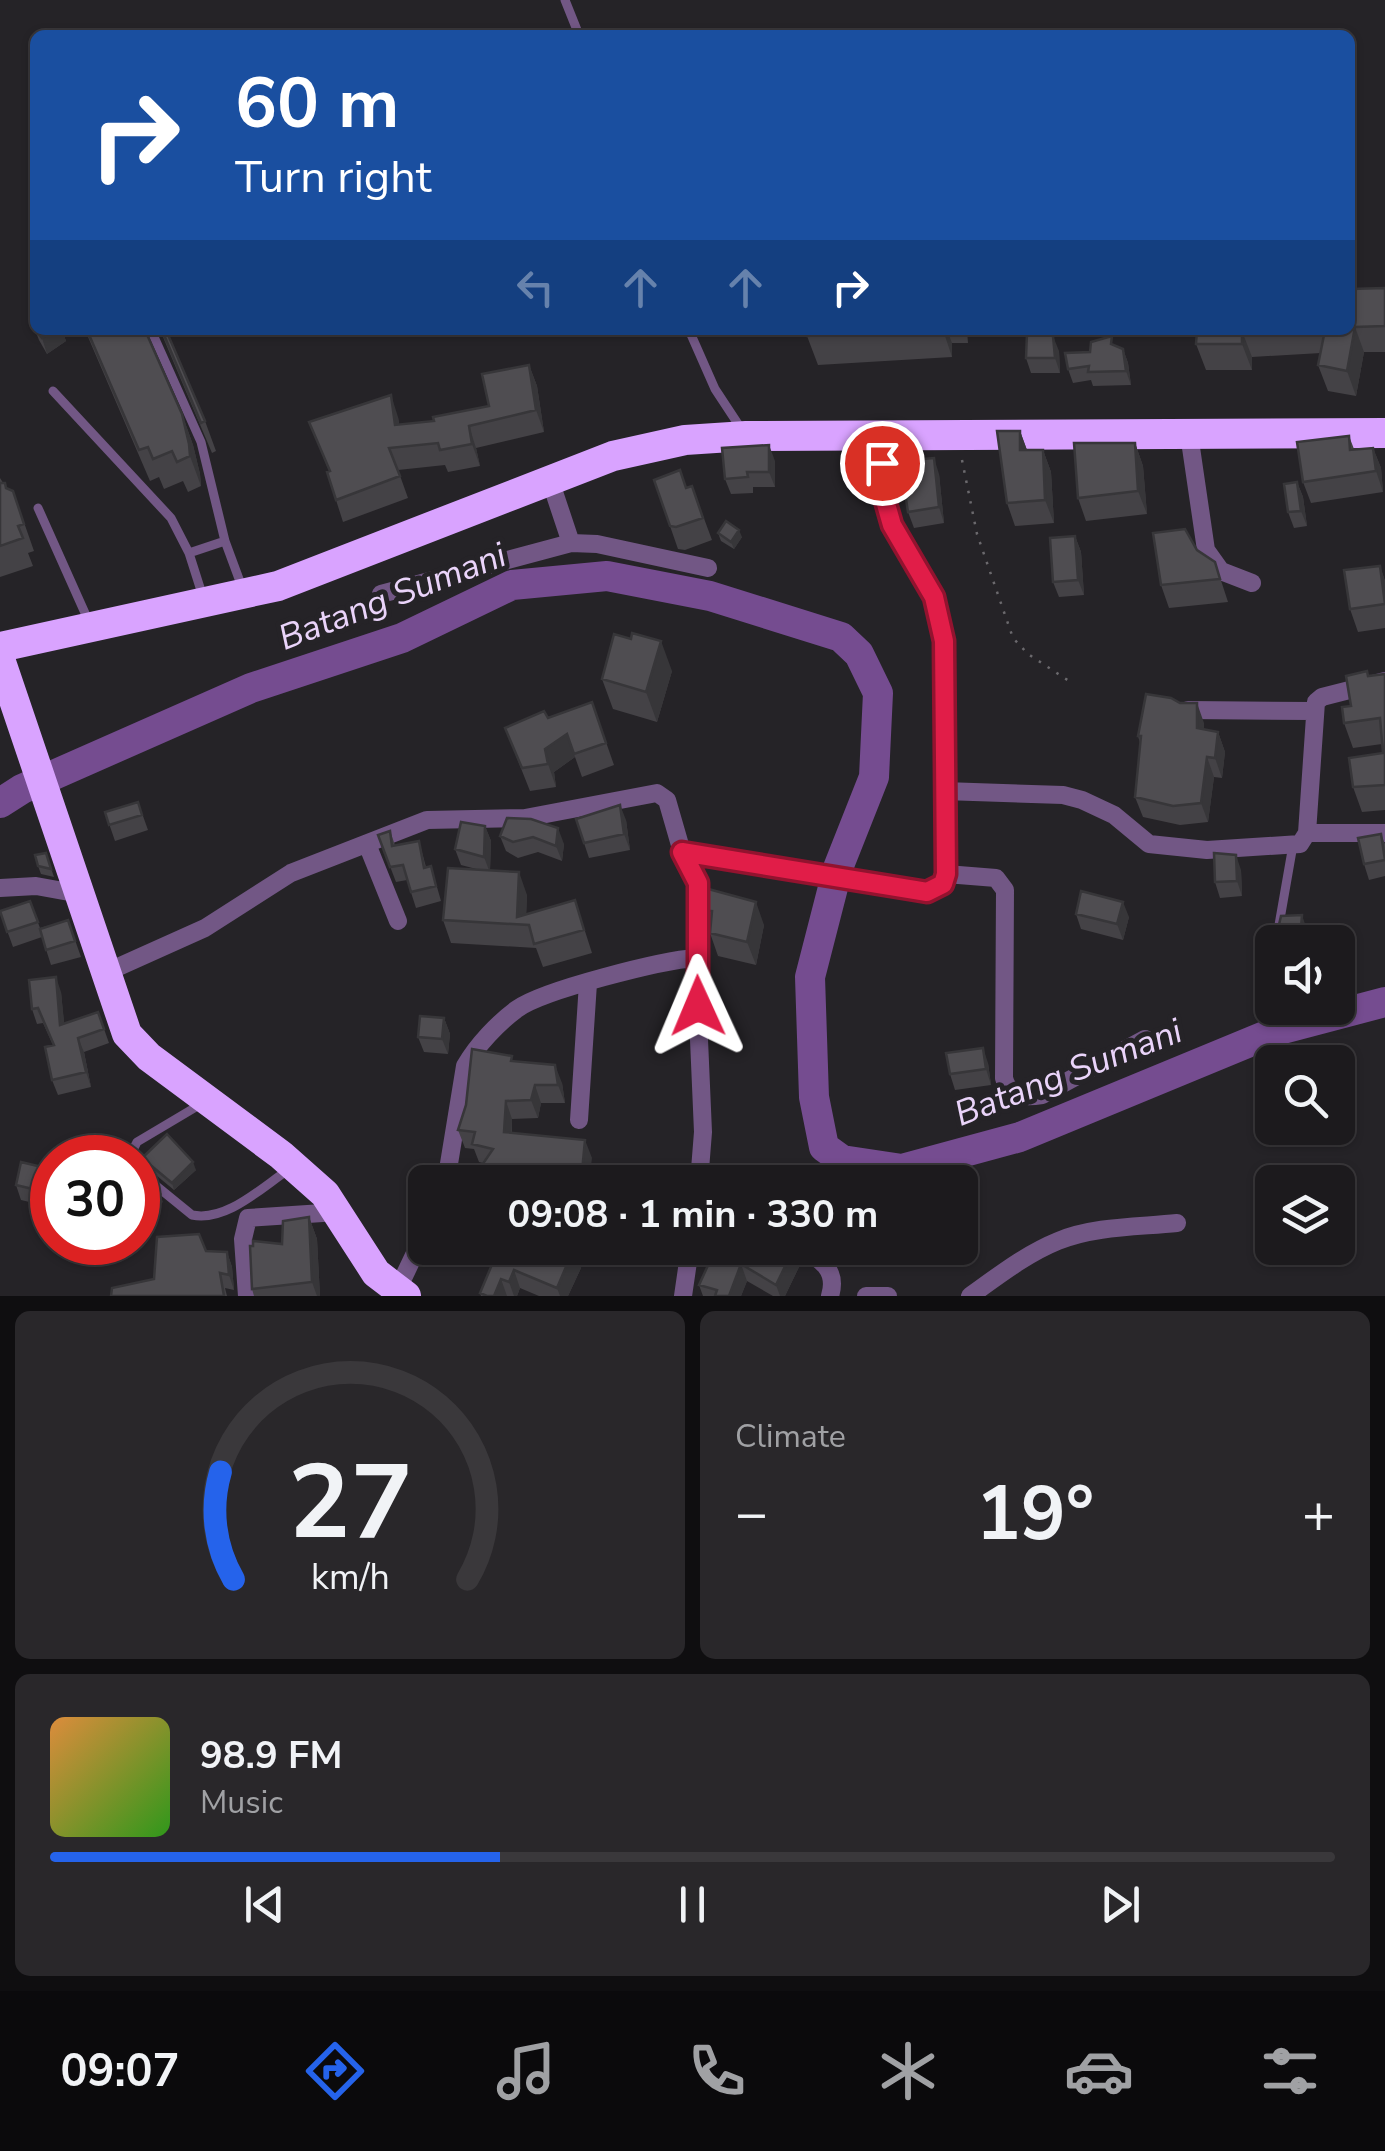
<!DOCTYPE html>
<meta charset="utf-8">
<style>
body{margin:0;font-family:"Nunito Sans",sans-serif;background:#29272a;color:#f1f3f6;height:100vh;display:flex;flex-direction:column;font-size:38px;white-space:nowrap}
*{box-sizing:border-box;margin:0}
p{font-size:32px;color:#a0a1a4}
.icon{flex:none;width:55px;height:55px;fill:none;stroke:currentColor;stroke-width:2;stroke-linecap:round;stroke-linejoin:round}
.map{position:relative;height:1296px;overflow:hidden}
.drawer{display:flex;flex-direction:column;gap:15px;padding:15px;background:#0f0e10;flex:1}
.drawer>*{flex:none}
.guide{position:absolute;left:30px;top:30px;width:1325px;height:305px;border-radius:15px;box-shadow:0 2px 8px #0004,0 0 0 2px #3a383b;background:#1a4fa0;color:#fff;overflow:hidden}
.fabs{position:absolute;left:1255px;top:925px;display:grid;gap:20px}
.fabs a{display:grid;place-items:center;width:100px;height:100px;border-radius:15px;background:#1c1a1d;box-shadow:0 2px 8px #0004,0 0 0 2px #3a383b;font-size:50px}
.speed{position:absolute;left:30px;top:1135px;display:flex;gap:20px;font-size:50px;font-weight:700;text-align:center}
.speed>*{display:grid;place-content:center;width:130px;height:130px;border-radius:50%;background:#1c1a1d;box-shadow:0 2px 8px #0004,0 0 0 2px #3a383b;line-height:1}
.speed .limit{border:15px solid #d22;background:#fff;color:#111}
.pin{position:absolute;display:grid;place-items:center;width:85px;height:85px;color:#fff;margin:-42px;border:5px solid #fff;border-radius:50%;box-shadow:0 2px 10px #0007}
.me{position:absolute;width:110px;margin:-55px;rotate:359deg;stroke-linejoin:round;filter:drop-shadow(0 0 8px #0008)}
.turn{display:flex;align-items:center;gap:35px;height:210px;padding:0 40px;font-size:45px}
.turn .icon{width:130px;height:130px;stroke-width:2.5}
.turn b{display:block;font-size:70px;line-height:85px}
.lanes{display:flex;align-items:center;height:95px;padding:0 40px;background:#0003;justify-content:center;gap:50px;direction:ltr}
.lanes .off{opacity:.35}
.big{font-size:75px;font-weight:700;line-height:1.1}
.drawer .tile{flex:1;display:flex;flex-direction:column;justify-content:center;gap:15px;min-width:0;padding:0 35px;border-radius:15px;background:#29272a}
.drawer .dial{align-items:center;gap:0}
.dial svg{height:260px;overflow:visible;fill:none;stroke:#3a383b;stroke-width:7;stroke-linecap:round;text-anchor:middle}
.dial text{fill:#f1f3f6;stroke:none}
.song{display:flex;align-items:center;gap:30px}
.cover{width:120px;height:120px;border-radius:15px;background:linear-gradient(135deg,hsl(30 70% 55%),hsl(110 70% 35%))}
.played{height:10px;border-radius:5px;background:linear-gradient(90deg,#2563eb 35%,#3a383b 35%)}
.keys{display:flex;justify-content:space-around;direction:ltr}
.heat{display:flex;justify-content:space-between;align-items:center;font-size:55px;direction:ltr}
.drawer .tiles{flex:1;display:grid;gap:15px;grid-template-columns:1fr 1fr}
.tile:last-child{grid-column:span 2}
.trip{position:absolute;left:408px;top:1165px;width:570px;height:100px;border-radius:15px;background:#1c1a1d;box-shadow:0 2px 8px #0004,0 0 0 2px #3a383b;font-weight:700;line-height:100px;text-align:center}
.menu{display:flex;height:160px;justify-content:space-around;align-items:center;background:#0b0a0c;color:#a0a1a4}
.menu .icon{width:70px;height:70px}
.menu .active{color:#2563eb}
.menu b{font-size:45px;color:#f1f3f6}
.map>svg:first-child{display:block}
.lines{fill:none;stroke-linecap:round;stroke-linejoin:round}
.river{stroke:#754c90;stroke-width:30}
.path{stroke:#6b696d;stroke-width:2.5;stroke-dasharray:2.5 8;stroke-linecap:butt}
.lane{stroke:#725785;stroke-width:9}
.street{stroke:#725785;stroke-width:18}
.highway{stroke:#d9a3ff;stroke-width:30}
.wall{fill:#444246}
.shaded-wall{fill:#373639}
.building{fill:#4f4d51;stroke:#373639;stroke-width:2.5}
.route-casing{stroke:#92132f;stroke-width:25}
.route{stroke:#e11d48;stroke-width:18}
.labels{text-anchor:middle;stroke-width:10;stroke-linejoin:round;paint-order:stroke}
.water-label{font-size:35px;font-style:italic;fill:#ead4fa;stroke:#252327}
</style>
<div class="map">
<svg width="1385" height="1296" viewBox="0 0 1385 1296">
<rect width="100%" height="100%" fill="#252327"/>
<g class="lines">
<path class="river" d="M0,803L22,789L251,688L402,638L512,585L607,576L710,596L841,637L859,654L878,693L874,777L838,868L810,977L814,1097L824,1147L842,1160L902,1169L1020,1137L1279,1030L1385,1002"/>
<path class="path" d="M962,460L977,534L1013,638L1028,654L1072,683"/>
<path class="lane" d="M565,0L579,35
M151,330L201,442L225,541L242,587
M689,330L715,389L742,430
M53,391L171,518L189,553L203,597
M38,508L89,622
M189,553L225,541
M1276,942L1293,845
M1272,962V960
M129,1158L137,1142L201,1104
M138,1171L192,1215C226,1222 261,1188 288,1170"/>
<path class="street" d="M1189,434L1206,550L1221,571L1252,583
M550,480L571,543
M381,594L571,543L597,544L708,568
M1188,710L1313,711
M944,791L1063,795L1082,800L1114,815L1149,844L1207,850L1300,844L1307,833L1316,702L1322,697L1385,681
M1307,833H1385
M367,844L398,921
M682,852L927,892L943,884L946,874L944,641L934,597L892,525L881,490L884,436
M946,874L996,878L1005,890L1004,1078C1009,1097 1024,1098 1042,1095L1145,1039
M0,888L36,886L80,894
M107,972L205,928L291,873L427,820L525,818L657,793L667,800L682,852L695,873L699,947L696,970L703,1132L699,1182
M579,1120L588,983
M446,1182L465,1066C477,1045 498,1023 517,1009C543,990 663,960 696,958
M800,1248C821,1259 838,1270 830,1296
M397,1291L425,1232
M247,1296L243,1239L248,1218L338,1212
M683,1296L690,1248
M866,1296H888
M970,1296C998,1276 1026,1254 1058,1241C1094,1226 1139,1227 1177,1223"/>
<path class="highway" d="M0,647L278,586L613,456L685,440L746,436L1385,433
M0,659L127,1034L149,1057L281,1155L325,1194L376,1273L406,1296"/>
</g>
<path class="wall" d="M1385,288V352H1364L1356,396L1328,391L1318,365L1321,353L1252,357V370H1206L1196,344L1197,330H1350Z
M35,324V330H62L66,341L47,354L39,340L33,325Z
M85,330H145L182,414L193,445L200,474L201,486L188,492L183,481L164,489L159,477L150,481Z
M160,330H166L205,421L216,451L212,453Z
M807,330H967L968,343H952V357L818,365L807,336Z
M1115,346L1123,349L1128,363L1131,385L1093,386L1091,380L1073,383L1068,369L1090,352Z
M1059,351L1060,373H1031L1026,358Z
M529,365L537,386L544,432L476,448L480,466L448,472L445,465L398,470L408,498L343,522L336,500L329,471L309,422L398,417L399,424L434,421L489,406Z
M1020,431L1027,450H1043L1051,472L1054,523L1015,526L1007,503Z
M1349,436L1354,449L1373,448L1381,468L1383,492L1311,503L1303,482Z
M1135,443L1143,466L1147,514L1086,521L1078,498Z
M775,461V487H753V493L731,494L725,479Z
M939,474L944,523L914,528L908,512L911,485Z
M0,478L7,489L13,491L34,551L28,553L33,566L0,577Z
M654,480L687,487L692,486L712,540L685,550L678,549Z
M1297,482L1303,497L1307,526L1294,528L1288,512Z
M718,533L742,537L734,549L721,541Z
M1075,536L1081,552L1084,595L1059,597L1053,582Z
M1197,550L1215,562L1228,602L1169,608L1161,585Z
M1380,566L1385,581V628L1358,632L1350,609Z
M672,671L657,722L613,709L602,679Z
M1385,674V810L1362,812L1353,787L1383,753L1382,744L1353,748L1344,723L1351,706L1369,676Z
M592,702L614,765L582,777L575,757L554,772L556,787L530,791L505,728L548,718Z
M1204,723V729L1218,732L1225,752L1222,778L1214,777L1208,822L1180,825L1143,817L1135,797L1140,743L1138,736Z
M138,802L148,830L115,841L105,812Z
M507,818L564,844L562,861L538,852L518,858L506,851L500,836Z
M576,819L626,820L630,850L589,858Z
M485,826L491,841L490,870L527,895L526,914L575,900L592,953L543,967L536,948L451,943L443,920L480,870L461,865L455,849Z
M390,831L395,845L419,841L426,867L431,866L441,901L416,908L407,880L396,882L378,835Z
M1381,834L1385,844V876L1369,880L1364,864Z
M46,853L54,877L41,874L38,866Z
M1241,870L1242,896L1220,898L1215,882Z
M701,887L764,925L756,965L718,956L702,910Z
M30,901L40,928L68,920L81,957L51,965L42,937L13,947L0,911Z
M1076,914L1129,917L1123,940L1081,929Z
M61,992L64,1024L98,1012L109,1043L84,1052L91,1087L58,1095L52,1080L53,1045L43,1023L37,1024L32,1009Z
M444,1018L450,1034L448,1054L424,1052L418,1037Z
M514,1061L562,1083L565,1103H541L538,1118L512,1119V1133L592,1158L476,1174L483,1163L479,1162L474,1149L465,1148L458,1130Z
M988,1063L991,1085L955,1090L950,1074Z
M142,1158L196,1170L174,1190L145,1166Z
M51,1183L46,1206L21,1200L16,1185Z
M309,1217L317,1239L320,1296H254L252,1289L282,1244Z
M499,1248H583L581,1268L568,1296H539L520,1288L517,1296H481L480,1293Z
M706,1248H788L799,1267L785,1296H773L747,1281L741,1296H703L699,1285L711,1260Z
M206,1251L227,1252L232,1267L234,1290L225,1288L227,1296H111L154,1279Z"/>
<path class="shaded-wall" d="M1355,327L1364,352L1356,396L1347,371Z
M55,330H62L66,341L47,354L42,338Z
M943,330H947L952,343V357Z
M1242,331L1252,357V370L1242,344Z
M1053,336L1059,351L1060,373L1055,358Z
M1123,349L1128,363L1131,385L1126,371Z
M529,365L537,386L544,432L536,410Z
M391,395L398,417L402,446L395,425Z
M182,414L193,445L200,474L201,486L190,456Z
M469,426L476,448L480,466L472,444Z
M1020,431L1028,453L1020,450Z
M1135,443L1143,466L1147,514L1138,491Z
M769,445L775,461V487L769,472Z
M1373,448L1381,468L1383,492L1376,471Z
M1043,450L1051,472L1054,523L1045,500Z
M934,458L939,474L944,523L939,507Z
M1297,482L1303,497L1307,526L1301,511Z
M739,530L742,537L734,549L731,542Z
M1075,536L1081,552L1084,595L1078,580Z
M1380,566L1385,581V605V604Z
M661,641L672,671L657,722L646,692Z
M1197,703L1204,723V747L1197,728Z
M1218,732L1225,752L1222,778L1215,758Z
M567,734L575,757L554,772L556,787L548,764L545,749Z
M1207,757L1214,777L1208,822L1201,803Z
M620,805L626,820L630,850L624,834Z
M485,826L491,841L490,873L484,857Z
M558,828L564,844L562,861L556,846Z
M1236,855L1241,870L1242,896L1237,881Z
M519,872L527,895L526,925L517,917Z
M756,902L764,925L756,965L747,942Z
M1123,902L1129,917L1123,940L1117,924Z
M1302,915L1307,930L1306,942H1300Z
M56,977L61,992L66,1040L60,1025Z
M444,1018L450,1034L448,1054L442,1039Z
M78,1038L84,1052L91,1087L86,1072Z
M983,1048L988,1063L991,1085L986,1069Z
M555,1065L562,1083L565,1103L558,1085Z
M535,1085L541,1103L538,1118L531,1100Z
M506,1101L512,1119L511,1150L504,1132Z
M585,1140L592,1158L589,1182H581Z
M193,1162L196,1170L174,1190L172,1183Z
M46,1168L51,1183L46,1206L41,1191Z
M160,1194L163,1202L138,1225V1215Z
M309,1217L317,1239L320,1296H317L312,1282Z
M109,1242H120L108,1253L106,1245Z
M574,1248H583L581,1268L568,1296H560L557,1288Z
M793,1250L799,1267L785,1296H780L776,1285Z
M227,1252L232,1267L234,1290L229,1275Z
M741,1264L747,1281L741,1296H729Z
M514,1270L520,1288L517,1296H514L509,1282Z
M501,1279L507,1296H494Z"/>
<path class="building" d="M1385,288V326L1355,327L1347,371L1318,365L1325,330H1350V289Z
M36,330H55L42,338Z
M87,330H145L182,414L189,444L190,456L177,462L172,451L153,459L148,447L139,450Z
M162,330H166L205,421L201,423Z
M807,330H913L807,336Z
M1197,330H1263L1242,331V344H1196Z
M1027,333L1053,336L1055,358H1026Z
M1112,336L1111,344L1123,349L1126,371L1088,372L1089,366L1068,369L1065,353L1090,352L1091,342Z
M529,365L536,410L469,426L472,444L440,450L438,443L389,448L400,476L336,500L327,472L330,471L309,422L391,395L395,425L434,421L433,417L489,406L482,374Z
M997,431H1020V450H1043L1045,500L1007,503Z
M1349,436L1350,450L1373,448L1376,471L1303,482L1297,442Z
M1074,443H1135L1138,491L1078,498Z
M769,445V472H747L748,477L725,479L722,448Z
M934,458L939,507L908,512L904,486L911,485L910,460Z
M680,470L686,488L692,486L703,518L676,527L670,526L654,480Z
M1297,482L1301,511L1288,512L1284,484Z
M0,483H5L6,488L13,491L24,524L18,526L23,538L0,546Z
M726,521L739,530L731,542L718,533Z
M1185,529L1197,550L1215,562L1220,579L1161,585L1153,533Z
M1075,536L1078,580L1053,582L1050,538Z
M1380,566L1385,604L1350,609L1344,570Z
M632,633L661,641L646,692L602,679L614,634L631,639Z
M1367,671L1368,676L1385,674V785L1353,787L1349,758L1383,753L1380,718L1344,723L1342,707L1351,706L1346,676Z
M1146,694L1171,698L1180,703H1197V728L1218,732L1215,758L1207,757L1201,803L1173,806L1135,797L1141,736H1138Z
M592,702L606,743L574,754L567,734L545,749L548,764L522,768L505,728L544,711L548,718Z
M138,802L142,815L109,825L105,812Z
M620,805L624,834L584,843L576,819Z
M507,818L531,819L558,828L556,846L533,837L513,842L500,836Z
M461,822L485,826L484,857L455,849Z
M390,831L392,846L419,841L424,868L431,866L436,886L411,892L403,865L390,867L378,835Z
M1381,834L1385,860L1364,864L1358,838Z
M46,853L51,869L38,866L35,855Z
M1214,853L1236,855L1237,881L1215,882Z
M448,868L519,872L517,917L575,900L584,930L534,944L529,925L443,920Z
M701,887L756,902L747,942L710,933L712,911L702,910Z
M1081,891L1123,902L1117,924L1076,914Z
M30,901L38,922L7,932L0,911Z
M1302,915L1300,942H1275L1281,916Z
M68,920L75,941L46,950L40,929Z
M56,977L60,1025L98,1012L104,1029L78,1038L86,1072L52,1080L45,1047L54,1045L38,1008L32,1009L29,980Z
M420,1016L444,1018L442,1039L418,1037Z
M983,1048L986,1069L950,1074L946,1053Z
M472,1049L512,1056L511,1061L555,1065L558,1085H535L531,1100L506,1101L504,1132L585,1140L581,1182H450L452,1170L476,1174L493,1149L472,1144L475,1132L458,1130L466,1105Z
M167,1134L193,1162L172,1183L142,1158Z
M21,1162L46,1168L41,1191L16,1185Z
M138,1176L160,1194L138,1215Z
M309,1217L312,1282L252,1289L250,1246H253V1241L282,1244L283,1221Z
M199,1234L206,1251L227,1252L229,1275L220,1273L224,1296H111L112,1288L154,1279L157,1237Z
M499,1248H574L557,1288L514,1270L509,1282L501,1279L494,1296H487L480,1293Z
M710,1248H788L793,1250L776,1285L741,1264L729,1296H715L717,1290L699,1285L715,1250Z"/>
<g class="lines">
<g class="route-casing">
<path id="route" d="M698,1006V883L682,852L915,890L927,892L943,884L946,874L944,641L934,597L892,525L882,490V463"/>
</g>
<use href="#route" class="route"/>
</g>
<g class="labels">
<g class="water-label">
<text transform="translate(392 596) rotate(-21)" y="12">Batang Sumani</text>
<text transform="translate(1068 1072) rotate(-21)" y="12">Batang Sumani</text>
</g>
</g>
</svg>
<div class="fabs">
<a><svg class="icon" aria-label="sound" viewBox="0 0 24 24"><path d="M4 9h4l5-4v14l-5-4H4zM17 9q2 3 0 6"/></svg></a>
<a><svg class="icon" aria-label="search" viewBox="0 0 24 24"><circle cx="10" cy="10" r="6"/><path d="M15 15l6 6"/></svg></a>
<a><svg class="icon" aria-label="layers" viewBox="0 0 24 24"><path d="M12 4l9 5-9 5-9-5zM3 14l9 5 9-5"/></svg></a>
</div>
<div class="speed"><div class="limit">30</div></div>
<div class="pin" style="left:882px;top:463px;background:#d93025"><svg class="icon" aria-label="arrive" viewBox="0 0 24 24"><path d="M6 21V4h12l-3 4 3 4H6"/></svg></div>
<svg class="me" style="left:698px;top:1006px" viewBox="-20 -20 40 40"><path d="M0-17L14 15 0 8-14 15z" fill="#e11d48" stroke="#fff" stroke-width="4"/></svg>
<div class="trip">09:08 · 1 min · 330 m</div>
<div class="guide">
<div class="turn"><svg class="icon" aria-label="right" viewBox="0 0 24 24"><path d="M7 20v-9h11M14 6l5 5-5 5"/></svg><div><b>60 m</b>Turn right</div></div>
<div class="lanes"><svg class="icon off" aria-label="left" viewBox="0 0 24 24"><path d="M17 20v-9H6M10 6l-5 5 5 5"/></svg><svg class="icon off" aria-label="ahead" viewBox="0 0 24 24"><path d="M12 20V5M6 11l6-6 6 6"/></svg><svg class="icon off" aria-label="ahead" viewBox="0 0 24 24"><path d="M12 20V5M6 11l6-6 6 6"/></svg><svg class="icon" aria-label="right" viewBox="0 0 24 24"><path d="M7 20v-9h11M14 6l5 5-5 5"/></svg></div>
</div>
</div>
<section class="drawer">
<div class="tiles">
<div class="tile dial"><svg viewBox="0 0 100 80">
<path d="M14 69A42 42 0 1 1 86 69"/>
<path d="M14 69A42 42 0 0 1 10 36" stroke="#2563eb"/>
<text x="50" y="56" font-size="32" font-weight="700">27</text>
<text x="50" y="72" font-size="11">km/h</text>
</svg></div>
<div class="tile"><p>Climate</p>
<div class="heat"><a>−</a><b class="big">19°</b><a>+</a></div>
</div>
<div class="tile">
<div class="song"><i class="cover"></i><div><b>98.9 FM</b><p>Music</p></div></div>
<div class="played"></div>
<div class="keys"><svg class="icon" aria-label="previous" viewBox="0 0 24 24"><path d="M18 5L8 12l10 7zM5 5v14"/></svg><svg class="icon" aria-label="pause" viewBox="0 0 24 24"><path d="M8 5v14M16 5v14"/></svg><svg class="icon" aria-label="next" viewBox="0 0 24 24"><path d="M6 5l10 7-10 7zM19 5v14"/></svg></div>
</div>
</div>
</section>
<nav class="menu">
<b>09:07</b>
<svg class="icon active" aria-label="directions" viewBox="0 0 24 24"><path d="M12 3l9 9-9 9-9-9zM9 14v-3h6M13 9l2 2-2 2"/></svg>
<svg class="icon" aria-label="music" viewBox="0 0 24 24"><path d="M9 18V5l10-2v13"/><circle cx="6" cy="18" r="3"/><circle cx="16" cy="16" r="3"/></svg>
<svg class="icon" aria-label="phone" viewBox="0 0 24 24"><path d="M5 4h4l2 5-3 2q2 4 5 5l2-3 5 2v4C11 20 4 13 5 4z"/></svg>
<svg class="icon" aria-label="climate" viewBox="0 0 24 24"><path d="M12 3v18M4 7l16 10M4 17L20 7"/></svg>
<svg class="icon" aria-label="car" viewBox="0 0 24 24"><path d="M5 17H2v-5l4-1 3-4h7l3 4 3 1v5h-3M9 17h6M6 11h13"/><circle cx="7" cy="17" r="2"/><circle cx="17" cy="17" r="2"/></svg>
<svg class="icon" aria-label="filters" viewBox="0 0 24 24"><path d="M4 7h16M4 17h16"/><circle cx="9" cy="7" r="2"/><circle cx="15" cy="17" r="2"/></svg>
</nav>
